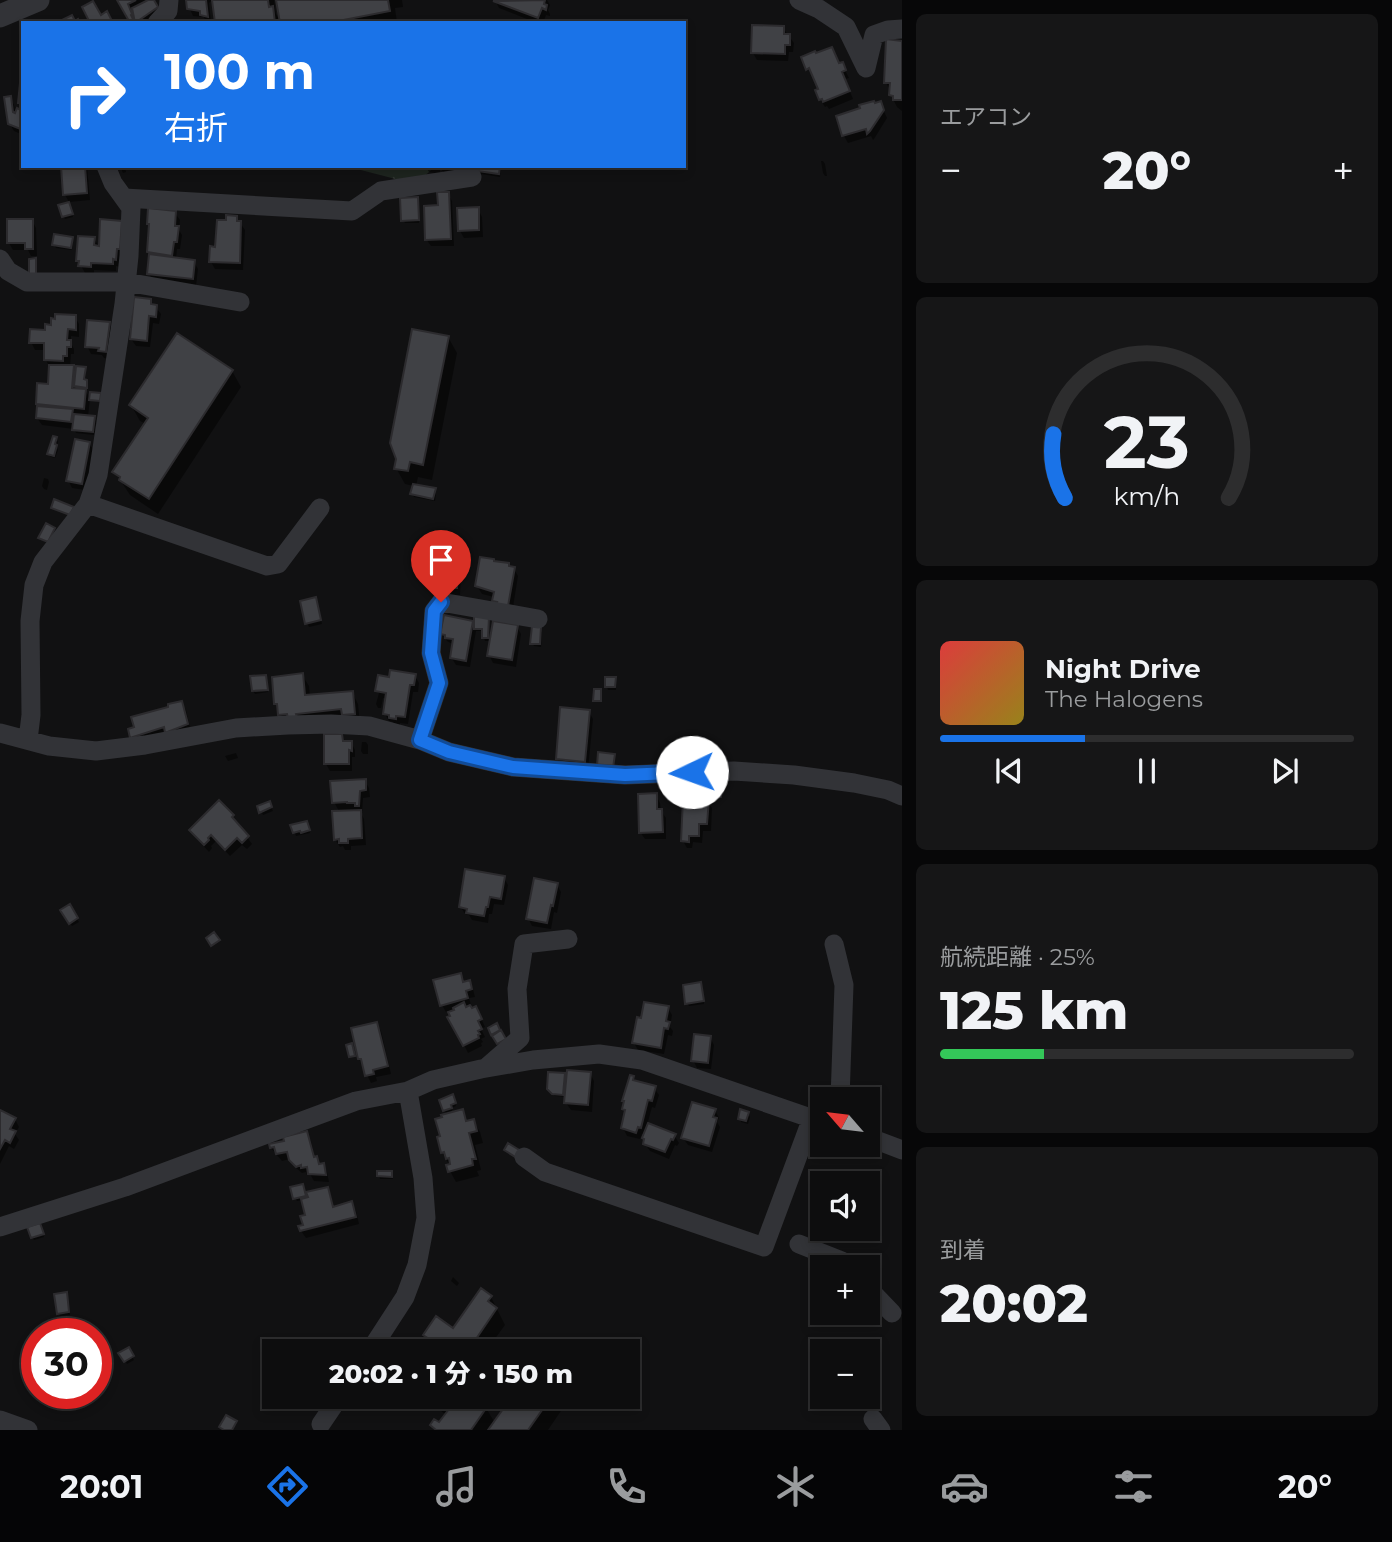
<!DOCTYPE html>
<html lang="ja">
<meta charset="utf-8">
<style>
body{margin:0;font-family:Montserrat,"Noto Sans JP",sans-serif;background:#161617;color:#f1f3f6;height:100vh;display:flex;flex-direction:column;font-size:26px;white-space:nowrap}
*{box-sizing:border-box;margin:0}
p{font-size:23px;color:#9a9c9e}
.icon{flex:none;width:38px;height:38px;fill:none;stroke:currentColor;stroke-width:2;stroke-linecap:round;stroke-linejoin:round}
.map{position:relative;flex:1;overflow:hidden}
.details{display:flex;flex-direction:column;gap:14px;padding:14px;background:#070708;width:490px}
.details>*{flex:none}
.banner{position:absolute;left:21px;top:21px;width:665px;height:147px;border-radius:0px;box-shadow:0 4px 10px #0003,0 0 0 2px #2d2d2e;background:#1a73e8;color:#fff;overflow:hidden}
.needle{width:46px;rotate:298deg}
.fabs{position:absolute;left:810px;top:1087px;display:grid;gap:14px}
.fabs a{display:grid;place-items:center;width:70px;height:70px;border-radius:0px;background:#0d0d0e;box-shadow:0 4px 10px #0003,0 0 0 2px #2d2d2e;font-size:35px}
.speed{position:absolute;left:21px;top:1318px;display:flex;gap:14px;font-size:35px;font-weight:700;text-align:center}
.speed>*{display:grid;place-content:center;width:91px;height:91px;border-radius:50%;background:#0d0d0e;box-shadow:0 4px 10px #0003,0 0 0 2px #2d2d2e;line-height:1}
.speed .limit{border:10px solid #d22;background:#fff;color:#111}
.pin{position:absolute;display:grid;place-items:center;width:60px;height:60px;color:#fff;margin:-72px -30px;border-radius:50% 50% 50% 0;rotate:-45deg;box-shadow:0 0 7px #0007}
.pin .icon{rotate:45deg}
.me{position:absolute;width:77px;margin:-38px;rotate:267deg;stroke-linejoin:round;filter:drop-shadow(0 0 5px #0008)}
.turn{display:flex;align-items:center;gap:24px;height:147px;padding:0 28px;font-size:32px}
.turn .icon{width:91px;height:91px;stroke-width:2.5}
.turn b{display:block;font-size:49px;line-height:60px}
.big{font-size:52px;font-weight:800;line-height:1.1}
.details .tile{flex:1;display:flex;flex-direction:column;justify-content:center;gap:10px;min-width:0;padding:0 24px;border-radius:10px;background:#161617}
.details .dial{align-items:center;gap:0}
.dial svg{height:182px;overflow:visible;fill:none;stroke:#2d2d2e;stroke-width:7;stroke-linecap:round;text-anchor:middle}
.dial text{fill:#f1f3f6;stroke:none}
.song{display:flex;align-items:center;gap:21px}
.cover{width:84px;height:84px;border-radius:10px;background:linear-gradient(135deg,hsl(0 70% 55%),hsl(50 70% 35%))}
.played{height:7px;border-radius:4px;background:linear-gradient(90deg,#1a73e8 35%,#2d2d2e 35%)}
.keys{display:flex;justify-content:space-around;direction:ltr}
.heat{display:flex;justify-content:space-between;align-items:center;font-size:38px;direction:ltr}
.charge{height:10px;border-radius:5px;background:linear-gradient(90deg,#34c759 25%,#2d2d2e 0)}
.trip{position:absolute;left:262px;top:1339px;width:378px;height:70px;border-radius:0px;background:#0d0d0e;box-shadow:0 4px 10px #0003,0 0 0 2px #2d2d2e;font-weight:800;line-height:70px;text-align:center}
.menu{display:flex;height:112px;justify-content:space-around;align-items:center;background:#050506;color:#9a9c9e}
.menu .icon{width:49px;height:49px}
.menu .selected{color:#1a73e8}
.menu b{font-size:32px;color:#f1f3f6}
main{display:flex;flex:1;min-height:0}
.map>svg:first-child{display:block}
.forest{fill:url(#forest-firs)}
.shadow{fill:#0007}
.building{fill:#404145;stroke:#2c2b2e;stroke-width:2}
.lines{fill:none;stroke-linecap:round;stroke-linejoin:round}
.minor{stroke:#323337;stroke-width:19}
.tertiary{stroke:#323337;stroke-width:23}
.route-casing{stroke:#114b97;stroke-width:18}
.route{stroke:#1a73e8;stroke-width:12}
</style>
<main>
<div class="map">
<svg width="902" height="1430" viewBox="0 0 902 1430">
<defs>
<pattern id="forest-firs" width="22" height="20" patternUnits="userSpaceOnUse" patternTransform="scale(1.75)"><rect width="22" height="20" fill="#1e251f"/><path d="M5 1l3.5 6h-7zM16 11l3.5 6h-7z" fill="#3c423d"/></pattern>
</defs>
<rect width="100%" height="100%" fill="#111112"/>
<path class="forest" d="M354,166H436L415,184L357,169Z"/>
<path class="shadow" d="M119,0H153L158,11L143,23H137L134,10L130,12L133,18L132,19L134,23H131Z
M186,0H212L209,3L211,23L206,22L204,17L193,16Z
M214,0H274L276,14L281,23H217Z
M278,0H402L403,7L395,8L397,23H282Z
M495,0H547L550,5L548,10L550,14V16L546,15L543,23H537L499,8Z
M783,28L794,43L793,52H789L788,61L757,60L753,53Z
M902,42V111L897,107L891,95V91L886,83Z
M803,57L842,64L849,78L845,79L853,99L829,109L827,106L825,107L820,99V90L814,75L812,76Z
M10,98L14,105L16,116L23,112V135L14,131L10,124Z
M880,103L887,118L874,139L873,140L871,136L848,143L844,136L838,117Z
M821,161H823L825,164L827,176H825L823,173Z
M63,166H87L90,200L69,202L65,195Z
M120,166H125L126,172L123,173Z
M425,166H466L469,171L445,175L440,167V174L429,172Z
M480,166H501L500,177L481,174L479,171Z
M448,194L452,201L454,246H431L426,239Z
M417,199L419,202V223H405L403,220Z
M70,207L73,217L65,219L63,216Z
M478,209L482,217L483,237L464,238L460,231Z
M175,213L180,220L179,230L182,235L180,249H177L176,259L194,262L198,269L196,286L153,281L149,274L151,256L148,252L151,228L149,224Z
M236,217L245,230L243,270L215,269L211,262L228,222Z
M32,220L36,228L37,256H31L28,250H13L9,243Z
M120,223V267L116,266V271L94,270V273H85L78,260L94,238L100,249Z
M72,238L73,241L72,250L56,248L54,245Z
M150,300L161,314L159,324L153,323L150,347L136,346L131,339Z
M75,317L79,324V337L71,336V343L74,349V354H71L70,367H73L77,373L85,369L86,372L85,382L88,385V390H85L90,398L88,417L94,418L96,421L94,435L76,433L74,429L42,425L37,418L39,385L50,386V368L46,360V350H35L31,342L52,326Z
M109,324L113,331L109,359L104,358L102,355L91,354L87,346Z
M448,337L457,353L432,480L418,477L416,486L434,490L436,493L435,501L414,497L412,494L414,486L405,484L396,468Z
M232,371L241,387L158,514L130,495L115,472L146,424L140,421L131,405Z
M56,439L58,442L56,447L58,450L55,458L51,457L49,454Z
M89,443L94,451L85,490L72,488L68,480Z
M44,478L48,479L49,482L47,490L44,489L42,486Z
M449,537L453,544V564H457L461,571L460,595H446L437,592L434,587L435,551L432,547Z
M494,563L514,569L518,576L512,613L498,608L494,601V597L482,594L477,586Z
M317,602L322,624L309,627L307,623Z
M488,618L489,621V641H485L484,638V631H476L470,667L456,665L451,657L454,645L447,641L442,634L472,622L476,629Z
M517,627L521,634L516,667L493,663L489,655Z
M540,628L542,632L541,647L534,646L532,643Z
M302,675L309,686L310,697L352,692L358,704L360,725L286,726L276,703Z
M415,676L419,683L418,692H413L408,724L400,723V725H395L393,722L389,721L385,714L387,699L383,698L381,708H378L376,704L379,693L377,690L390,679Z
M265,677L268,692L255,694L253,691Z
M614,679L616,682V690H608L607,687Z
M181,703L186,710L191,732L132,737L170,708Z
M589,712L593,719L588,769L562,766L557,759Z
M341,735L346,742H351L355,750V757H352V771H330L326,764Z
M362,742H366L368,745V754H363L361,751Z
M236,753L238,758L228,761L225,756Z
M365,781L369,788L370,797L363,798L362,813H361L364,819L366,845L351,846V850H345L343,846L340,847L335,839L340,813L334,802Z
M700,794L704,801H707L712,808L711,831H703L702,843L693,842L692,848H687L683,841Z
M656,795L660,803L661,811L666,818V839H645L640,832Z
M269,803L273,811L263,815L259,807Z
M232,816L252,844L247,849L242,845L230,856L216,841L211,846L212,848L209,852L196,838L192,831Z
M292,826H308L310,833L296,836Z
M504,878L508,885L504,905L494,904L492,914H489L488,923L472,920L469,915L465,914L461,907Z
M557,885L561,892L557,913L554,912L551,929L532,926L528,918Z
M69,907L79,922L72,926L62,911Z
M460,975L465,983L469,982L473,989L475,997L469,998L471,1005L469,1006L471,1010L480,1016L485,1027L481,1029L485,1037L481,1039L483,1042L481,1043L482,1046L468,1053L450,1017L452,1016L450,1011L446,1012L442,1005Z
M702,987L704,1004L689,1006L687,1003Z
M668,1008L672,1015L670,1027L673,1031L672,1036L668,1035L664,1054L638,1050L634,1043L643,1020Z
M376,1024L381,1031L391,1074L376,1077L377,1081L371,1083L359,1059Z
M710,1037L714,1045L711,1069L697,1068L693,1060Z
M590,1073L594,1081L592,1112L571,1110L566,1103L567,1097L555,1096L551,1093L564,1074L568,1081Z
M632,1078L635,1083L654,1088L659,1095L655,1108L652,1107L647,1125L674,1135L679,1143L677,1146L675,1145L669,1159L650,1151L645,1144L646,1135L642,1134L640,1139L627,1136L623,1128L626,1112L624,1109Z
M454,1100L456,1106L451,1108L453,1114L462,1111L468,1122L473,1121L480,1132L483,1143L475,1145L481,1170L477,1171L479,1176L456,1182L450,1171V1166L442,1152V1138L447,1115L444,1110Z
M715,1110L719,1118L717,1122L720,1127L712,1152L688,1145L683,1138Z
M0,1112L15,1119L19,1127L15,1134L19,1140L14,1149L9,1146L0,1164Z
M748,1114L750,1117L748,1124L741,1122L740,1118Z
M306,1133L311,1141L315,1159L317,1158L321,1166L323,1165L327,1172L329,1182L314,1181L310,1174L307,1175L306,1172L302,1173L295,1167L290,1159L282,1161L271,1148Z
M391,1173L393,1179H380L379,1176Z
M304,1189L306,1199L327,1189L331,1196L334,1208L351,1204L356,1211L359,1224L306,1238L301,1231L305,1226L307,1216L303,1200L297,1201L295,1198Z
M41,1228L44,1237L34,1240L32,1237Z
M453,1277L459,1283L457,1286L451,1281Z
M67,1297L70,1315L60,1316L58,1313Z
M491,1297L505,1325L486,1351H434L425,1335L453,1330Z
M128,1349L134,1360L127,1364L121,1353Z
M423,1396H454L449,1404L486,1408L495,1423L506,1408L497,1396H571L548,1430H434L432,1425H439L446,1415Z"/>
<path class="building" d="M117,0H136L128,4L132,14L131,15L133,19L131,22L129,21Z
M148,0H154L158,7L135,23L132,8Z
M186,0H206L208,17L200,15V11L187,9Z
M212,0H268L269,7L273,6L275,23H215Z
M276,0H388L390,11L328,23H280Z
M545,0L544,4L547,5L546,10L542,8L538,18L493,1Z
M93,1L101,15L107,11L113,23H90L82,7Z
M72,15L75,21L78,19L80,23H61L60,21Z
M752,25L784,26V34H790V45H785V54L751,53Z
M886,39L902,41V100H893V96L889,95L890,83H884Z
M832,47L839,63L843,62L846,70L842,72L850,91L823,102L822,99L819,100L815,90L818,89L809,68L806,70L801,57L815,51L816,53Z
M20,83H23V103H18Z
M11,96L13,112L15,113L17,108L23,111V130L8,124L4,97Z
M874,101L875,103L881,101L884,110L870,131L867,134L866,129L842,136L836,116L860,108L859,105Z
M61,166H85L87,193L63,195Z
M478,166H500L499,174L477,171Z
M437,192H449L451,239L425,240L424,206L438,205Z
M418,197L419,220L401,221L400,198Z
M69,202L73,214L62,217L58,205Z
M479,207V230L458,231L457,208Z
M148,208L176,211L175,226H179L177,242H174L172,256L147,252L149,224H147Z
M226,215L237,216V221H241L240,263L209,262L210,246L215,247L217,220H226Z
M7,219H33V249H25V243H7Z
M100,219L122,221L120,249H117L116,260L113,259V264L91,263V267L78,266L79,261H76L78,236L95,237L94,245L99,246Z
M54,234L73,237L71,248L52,245Z
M149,254L195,260L193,279L147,274Z
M36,258V274H29V259Z
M134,297L151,299V304L157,305L156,317L149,316L147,341L130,339Z
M55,314L76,315V330L68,329L67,340H71V347H67V356H63V361L44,360V343H29L30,329L45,330V324L51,325V318L55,319Z
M87,320L110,322L106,352L98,351L99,348L85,347Z
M412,329L449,336L423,465L410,462L408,471L394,469L396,459L390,443Z
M177,333L233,370L149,499L119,480L120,477L112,472L148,418L129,405Z
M49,365H74L72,388L86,389L84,409L36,404L37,383L48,384Z
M76,366L86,367L84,379L87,380V388L74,386Z
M90,392L101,393L100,401L89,400Z
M37,406L73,409L71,422L36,418Z
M74,414L95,416L93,432L72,430Z
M53,436L57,437L55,444L57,445L54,456L47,454Z
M75,439L90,442L82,484L66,481Z
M413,484L436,488L433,499L410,494Z
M54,499L74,507L70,515L51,508Z
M46,523L55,528L48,542L38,538Z
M431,534L450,535L449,562H458L457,588H443L442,595H435V588H432L434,547H431Z
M480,557L494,559V561L509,563V566L515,567L508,606L496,604L497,602L492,601L494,592L475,586Z
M316,597L321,620L305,624L300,601Z
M444,615L473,621L466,661L450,658L453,639L445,638V635L440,634Z
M474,616L489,617L488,638H482V629H474Z
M493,621L518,625L512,660L487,656Z
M532,626L541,627L540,644H530Z
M390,670L416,674L414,685H410L405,717L396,716V719L389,718V715L383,714L386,693L375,691L378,675L389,677Z
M303,673L305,695L353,691L355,714L342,715L341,709L296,714L297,718L288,719L287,714L278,715L277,704H274L272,677Z
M266,675L268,690L252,691L250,676Z
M605,677H616L615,687H605Z
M594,689H601V701H593Z
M182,701L188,724L165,733L164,727L130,738L128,729L134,727L131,717L168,707V704Z
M560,707L590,710L585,762L556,759Z
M324,734H342L343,741H352V751L349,750V764H324Z
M598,752L615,754L613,768L597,766Z
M366,779V790L360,791L359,806H355V803H347V802L332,803L330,781Z
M716,782H722L721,797H716Z
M686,792L701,793V799H709L707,824H699V836H689V842L681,841L683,799L685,800Z
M657,793V809H662L663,832L639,833L638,794Z
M219,800L234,815L232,817L249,836L242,843L237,838L225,850L211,835L208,838L209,840L204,845L189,830Z
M270,801L272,807L259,813L257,806Z
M361,810L362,838L348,839V843H339V839L334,840L332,811Z
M307,821L310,830L301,833L300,831L293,833L290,825Z
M465,869L505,876L501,899L490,897L488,907H486L484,916L466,913L467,909L459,907Z
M534,878L558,883L553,906L551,905L547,923L526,919Z
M70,904L78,918L69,924L60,910Z
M214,932L220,940L211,946L206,938Z
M461,973L463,982L470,980L472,989L466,991L468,998L440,1006L433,980Z
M701,982L704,1001L685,1004L683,985Z
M464,1002L466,1007L470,1005L472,1008L476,1006L482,1019L478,1021L482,1029L478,1031L480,1034L478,1035L479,1038L463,1046L447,1017L450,1016L448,1012L454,1010L453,1008Z
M644,1002L669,1006L666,1021L670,1022L668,1029L664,1028L661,1048L632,1043L637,1017L641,1018Z
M377,1022L388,1066L373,1070L374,1074L365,1076L361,1059H358L351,1028Z
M497,1023L500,1030L491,1035L488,1028Z
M501,1030L506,1039L497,1044L492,1036Z
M694,1034L711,1036L708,1063L691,1061Z
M352,1043L355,1056L349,1057L346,1045Z
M567,1070L591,1072L588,1105L564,1103Z
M548,1072L565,1073L563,1095L552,1094L547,1089Z
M630,1075L634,1076L633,1080L656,1086L652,1101L648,1100L641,1128L638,1127L636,1133L621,1128L625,1110L622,1109L624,1101H622Z
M453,1094L456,1103L451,1105L452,1108L443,1111L439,1100Z
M692,1102L716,1109L713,1117L717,1118L709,1146L681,1138Z
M463,1109L466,1121L474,1119L477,1131L469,1133L476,1159H472L473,1165L448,1172L446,1165L450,1164L449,1158L446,1159L444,1152L441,1153L437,1137L440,1136L435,1119L442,1117L441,1115Z
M740,1109L749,1112L746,1121L738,1119Z
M0,1110L16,1118L10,1129L16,1131L10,1143L5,1140L0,1149Z
M648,1123L676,1134L673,1140L671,1139L665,1152L643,1144L644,1139L642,1138Z
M307,1131L314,1157L317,1156L319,1164L324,1163L326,1175L308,1174L307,1167L301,1168V1165L296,1167L289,1160L287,1152L276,1154L274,1147L270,1148L269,1144L284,1141L283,1137Z
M508,1143L521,1151L517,1158L504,1150Z
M377,1171H392V1177L377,1176Z
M303,1184L306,1196L293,1199L290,1187Z
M328,1187L333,1207L352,1201L356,1217L300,1231L298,1226L303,1225L300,1216L305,1215L301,1199L308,1197L306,1192Z
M40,1223L44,1234L31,1238L27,1227Z
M481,1288L492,1296L488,1301L497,1308L474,1342L479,1346L476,1351H432L437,1344L423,1335L436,1316L453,1328Z
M67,1292L69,1312L57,1314L54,1294Z
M550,1342L563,1351H544Z
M129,1347L134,1356L124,1362L118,1353Z
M431,1396H441L452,1404L457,1396H473L487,1407L471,1430H436L430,1425L434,1419L439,1422L449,1409Z
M500,1396H552L528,1430H488L508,1402Z
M226,1415L237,1421L232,1430H224L219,1427Z"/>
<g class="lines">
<path class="minor" d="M799,0L819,9L846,27L866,68L874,35L888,30L902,29
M157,23L168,11L169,0
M124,198L352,211L381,191L472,177
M0,259L8,271L27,282H126L240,302
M88,504L267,566L278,564L320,508
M0,733L49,746L96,751L145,745L236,728L288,725L331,724L369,726L420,740L449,752L513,767L625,775L734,771L794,775L854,783L888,790L902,796
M28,740L31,715L30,621L34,585L43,562L88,504L98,475L124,304L129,256L131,208L113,183L106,166
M420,740L439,683L431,653L434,611L441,602L538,619
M834,944L844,985L840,1099
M487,1067L520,1038L517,989L524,944L568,939
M868,1137L902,1150
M524,1157L545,1172L764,1247L812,1118
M0,1227L125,1187L356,1101L408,1091L433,1080L481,1069L533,1060L599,1054L642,1060L822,1122
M799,1244L842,1261L847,1267
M868,1288L892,1313
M370,1351L405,1297L417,1265L426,1218L423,1178L408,1091
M873,1419L881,1430
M0,1420L28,1430
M321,1424L340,1396"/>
<path class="tertiary" d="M0,16L38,0"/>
</g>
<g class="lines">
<g class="route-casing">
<path id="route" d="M441,602L434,611L431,653L439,683L420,740L449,752L513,767L625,775L692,772"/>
</g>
<use href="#route" class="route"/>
</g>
</svg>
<div class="fabs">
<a><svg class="needle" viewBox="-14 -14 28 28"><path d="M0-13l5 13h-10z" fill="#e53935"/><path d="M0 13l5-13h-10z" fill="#9a9c9e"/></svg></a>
<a><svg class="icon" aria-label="sound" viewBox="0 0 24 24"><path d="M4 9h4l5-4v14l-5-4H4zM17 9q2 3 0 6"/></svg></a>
<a>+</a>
<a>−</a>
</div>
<div class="speed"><div class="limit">30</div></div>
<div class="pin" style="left:441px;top:602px;background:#d93025"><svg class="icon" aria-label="arrive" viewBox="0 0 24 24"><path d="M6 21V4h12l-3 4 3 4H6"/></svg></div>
<svg class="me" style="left:692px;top:772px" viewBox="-20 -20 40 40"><circle r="19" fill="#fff"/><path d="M0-13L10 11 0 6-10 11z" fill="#1a73e8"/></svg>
<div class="trip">20:02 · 1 分 · 150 m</div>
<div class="banner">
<div class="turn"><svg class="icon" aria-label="right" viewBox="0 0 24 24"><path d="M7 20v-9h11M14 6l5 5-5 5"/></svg><div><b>100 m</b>右折</div></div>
</div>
</div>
<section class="details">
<div class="tile"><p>エアコン</p>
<div class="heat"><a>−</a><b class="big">20°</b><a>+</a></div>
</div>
<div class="tile dial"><svg viewBox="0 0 100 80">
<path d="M14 69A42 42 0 1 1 86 69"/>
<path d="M14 69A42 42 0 0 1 9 41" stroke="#1a73e8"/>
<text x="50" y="56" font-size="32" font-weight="700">23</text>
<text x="50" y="72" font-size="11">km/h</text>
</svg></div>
<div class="tile">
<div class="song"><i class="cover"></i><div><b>Night Drive</b><p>The Halogens</p></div></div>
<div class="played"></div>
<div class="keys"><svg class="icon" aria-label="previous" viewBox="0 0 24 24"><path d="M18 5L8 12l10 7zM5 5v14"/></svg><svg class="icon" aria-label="pause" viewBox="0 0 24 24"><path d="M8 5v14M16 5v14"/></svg><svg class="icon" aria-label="next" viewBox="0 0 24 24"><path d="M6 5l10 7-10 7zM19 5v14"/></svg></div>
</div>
<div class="tile"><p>航続距離 · 25%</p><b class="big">125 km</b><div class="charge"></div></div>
<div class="tile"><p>到着</p><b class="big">20:02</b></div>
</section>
</main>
<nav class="menu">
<b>20:01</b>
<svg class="icon selected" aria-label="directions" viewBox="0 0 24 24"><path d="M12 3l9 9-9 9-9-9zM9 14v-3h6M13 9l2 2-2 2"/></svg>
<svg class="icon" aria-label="music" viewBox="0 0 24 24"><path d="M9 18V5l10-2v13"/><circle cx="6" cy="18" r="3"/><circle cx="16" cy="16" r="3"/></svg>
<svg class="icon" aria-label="phone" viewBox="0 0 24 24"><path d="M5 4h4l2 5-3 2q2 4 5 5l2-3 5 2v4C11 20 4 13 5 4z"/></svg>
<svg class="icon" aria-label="climate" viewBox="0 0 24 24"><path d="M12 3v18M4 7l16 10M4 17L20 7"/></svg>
<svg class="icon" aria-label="car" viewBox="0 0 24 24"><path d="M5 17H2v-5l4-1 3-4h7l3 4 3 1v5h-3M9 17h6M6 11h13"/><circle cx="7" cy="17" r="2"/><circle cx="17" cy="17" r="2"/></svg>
<svg class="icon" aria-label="filters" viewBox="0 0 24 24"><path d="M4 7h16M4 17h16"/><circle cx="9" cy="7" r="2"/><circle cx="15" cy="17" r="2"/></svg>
<b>20°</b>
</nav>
